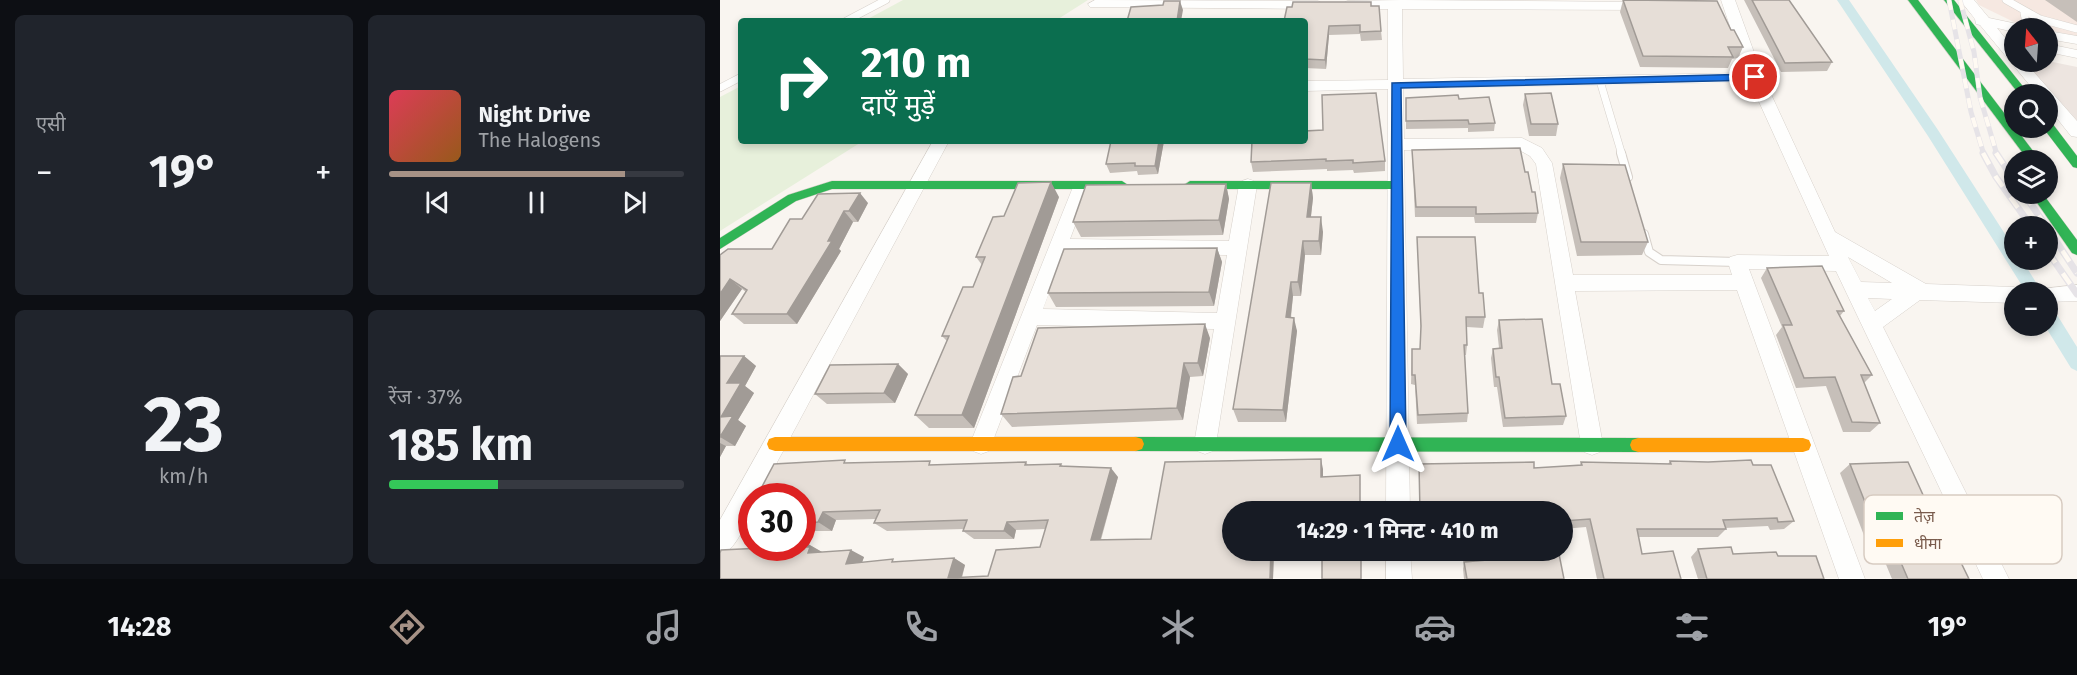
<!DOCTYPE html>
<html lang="hi">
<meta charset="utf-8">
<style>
body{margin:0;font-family:"Fira Sans","Noto Sans Devanagari",sans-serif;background:#20242c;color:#f1f3f6;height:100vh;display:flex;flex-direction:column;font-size:22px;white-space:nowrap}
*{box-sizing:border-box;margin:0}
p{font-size:20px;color:#9ea1a6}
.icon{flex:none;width:33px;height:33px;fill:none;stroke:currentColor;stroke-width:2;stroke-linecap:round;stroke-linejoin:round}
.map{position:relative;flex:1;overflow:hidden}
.side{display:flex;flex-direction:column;gap:15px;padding:15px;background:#0d0f14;width:720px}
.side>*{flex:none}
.guide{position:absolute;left:18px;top:18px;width:570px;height:126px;border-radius:6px;box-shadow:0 3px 9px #0003;background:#0b6e4f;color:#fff;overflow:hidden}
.needle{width:39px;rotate:343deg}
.controls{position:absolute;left:1284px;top:18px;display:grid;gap:12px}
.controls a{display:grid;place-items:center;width:54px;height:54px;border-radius:50%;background:#171b24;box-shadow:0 3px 9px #0003;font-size:30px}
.speed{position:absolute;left:18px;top:483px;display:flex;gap:12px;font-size:30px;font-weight:700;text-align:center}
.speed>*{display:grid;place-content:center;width:78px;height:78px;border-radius:50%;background:#171b24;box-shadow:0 3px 9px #0003;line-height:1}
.speed .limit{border:9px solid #d22;background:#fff;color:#111}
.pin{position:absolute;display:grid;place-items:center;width:51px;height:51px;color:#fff;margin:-26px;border:3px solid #fff;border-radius:50%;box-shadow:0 2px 6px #0007}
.me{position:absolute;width:66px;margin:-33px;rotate:0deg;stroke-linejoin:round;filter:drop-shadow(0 0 4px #0008)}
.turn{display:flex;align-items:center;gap:21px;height:126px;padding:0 24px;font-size:27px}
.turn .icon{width:78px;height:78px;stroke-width:2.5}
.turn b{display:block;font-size:42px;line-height:51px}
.big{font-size:45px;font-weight:700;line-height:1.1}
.side .tile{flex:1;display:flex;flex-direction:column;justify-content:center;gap:9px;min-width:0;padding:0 21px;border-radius:9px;background:#20242c}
.side .dial{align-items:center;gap:0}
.dial b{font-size:78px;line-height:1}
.song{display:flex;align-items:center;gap:18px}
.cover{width:72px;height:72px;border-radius:9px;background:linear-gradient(135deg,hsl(350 70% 55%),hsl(30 70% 35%))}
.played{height:6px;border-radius:3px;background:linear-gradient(90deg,#a69286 80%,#363941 80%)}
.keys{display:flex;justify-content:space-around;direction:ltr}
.heat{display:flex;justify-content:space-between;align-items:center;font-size:33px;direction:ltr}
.charge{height:9px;border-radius:4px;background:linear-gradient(90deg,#34c759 37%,#363941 0)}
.side .tiles{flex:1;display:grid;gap:15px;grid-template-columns:repeat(2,1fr)}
.trip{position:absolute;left:502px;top:501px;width:351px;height:60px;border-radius:30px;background:#171b24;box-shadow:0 3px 9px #0003;font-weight:700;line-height:60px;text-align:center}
.tabs{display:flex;height:96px;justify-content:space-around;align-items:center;background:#090b0e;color:#9ea1a6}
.tabs .icon{width:42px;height:42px}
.tabs .current{color:#a69286}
.tabs b{font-size:27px;color:#f1f3f6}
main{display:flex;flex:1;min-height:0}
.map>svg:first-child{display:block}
.commercial{fill:#f6e8e1}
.industrial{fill:#ede5e0}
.green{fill:#e7f0db}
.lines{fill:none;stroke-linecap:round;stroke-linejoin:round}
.canal{fill:#d0e8ea;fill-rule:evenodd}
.lane-far1-casing{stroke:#d7d1cb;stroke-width:8}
.lane-casing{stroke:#d7d1cb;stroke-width:10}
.street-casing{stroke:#d7d1cb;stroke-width:1}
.fast-casing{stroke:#d9d2cb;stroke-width:1}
.slow-casing{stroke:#d9d2cb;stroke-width:1}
.lane-far1{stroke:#fefefd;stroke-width:7}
.lane{stroke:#fefefd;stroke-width:8}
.street{fill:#fefefd;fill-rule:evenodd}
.fast{fill:#30b455;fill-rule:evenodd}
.slow{fill:#ff9f0a;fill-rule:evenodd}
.rail-far1-casing{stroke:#e6e3e7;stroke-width:5}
.rail-casing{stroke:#e6e3e7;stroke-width:7}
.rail-far1{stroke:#fffaf3;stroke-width:4;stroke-dasharray:10;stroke-linecap:butt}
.rail{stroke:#fffaf3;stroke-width:4.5;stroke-dasharray:13;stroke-linecap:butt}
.wall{fill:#c6bfb9}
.shaded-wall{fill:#a19b96}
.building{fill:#e6ded7;stroke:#a19b96;stroke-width:1.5}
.route{fill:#1a73e8;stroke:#114b97;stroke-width:1.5}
.key{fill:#fffaf3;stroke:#d7cbc1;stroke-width:1.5}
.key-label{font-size:16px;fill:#7a5c4d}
</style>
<main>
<section class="side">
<div class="tiles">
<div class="tile"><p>एसी</p>
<div class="heat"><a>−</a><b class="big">19°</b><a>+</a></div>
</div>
<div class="tile">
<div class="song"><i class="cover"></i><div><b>Night Drive</b><p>The Halogens</p></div></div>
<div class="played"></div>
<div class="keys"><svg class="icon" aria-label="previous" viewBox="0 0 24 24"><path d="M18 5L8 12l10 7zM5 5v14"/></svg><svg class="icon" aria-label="pause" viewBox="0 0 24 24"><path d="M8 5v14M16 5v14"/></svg><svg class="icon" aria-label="next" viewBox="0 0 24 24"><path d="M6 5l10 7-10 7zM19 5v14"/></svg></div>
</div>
<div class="tile dial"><b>23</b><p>km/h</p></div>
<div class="tile"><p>रेंज · 37%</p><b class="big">185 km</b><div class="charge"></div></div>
</div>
</section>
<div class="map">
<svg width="1357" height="579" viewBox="0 0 1357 579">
<rect width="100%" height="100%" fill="#f9f5f0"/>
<path class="commercial" d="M1256,0H1357V36L1296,23L1259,5Z"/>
<path class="industrial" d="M1328,61L1357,67V127L1301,62Z"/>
<path class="green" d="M183,0H368L335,21H144Z
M21,86V141H143L0,231V97Z"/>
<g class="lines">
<path class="canal" d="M1117,0H1129L1218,130L1294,248V260H1302L1322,292H1306L1208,136Z
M1328,308L1334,310L1357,347V371L1351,368L1325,326H1328Z"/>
<g class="lane-far1-casing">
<path id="lane-far1" d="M1286,0L1320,19L1357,29
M1304,13L1307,28
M126,21L166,0
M880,81L902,155
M0,88L21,77"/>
</g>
<g class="lane-casing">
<path id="lane" d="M901,153L908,177
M924,234L929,252L941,260L1017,262"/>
</g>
<g class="street-casing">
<path id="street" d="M375,0L598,1L605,5L598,9L370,7L368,4Z
M682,0L928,2L935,6L928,10L682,9L683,79L1026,73L1001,0H1015L1043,77L1115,232L1206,284L1294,287L1302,292H1294V303L1200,300L1163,327L1289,579H1263L1116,271L1029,269L1145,579H1119L1017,290L855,291L883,445L880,452L872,455L864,452L861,445L816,164L810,156L799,150H684L690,512H666L668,89L585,91V81L668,80V9H627L620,5L627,1ZM1030,82L1109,256L1017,255L1010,257L1008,262L1012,275H853L832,163L822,148L802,138L684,139L683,89ZM1128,257L1172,283L1141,282ZM1148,298L1172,299L1155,311Z
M1240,0H1254L1269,18L1302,25L1304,28H1294V32L1277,28L1294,49V62H1305L1357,121V137L1351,136L1328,107V94H1317L1260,25L1256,24L1255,19Z
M1328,31L1357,36V44L1328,39Z
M1328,44L1357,50V58L1328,52Z
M213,141H229L39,496H32C32,514 17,550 0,556V520Z
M528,179L534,181L537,185L496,444L493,451L485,454L477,451L474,444L494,329L317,325L269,451L261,454L253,451L250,444L355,182H367L370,186L350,239L509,241L519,185L522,181ZM344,253L507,255L497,313L323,309Z
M1357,285V301L1328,302V292H1319L1321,289Z
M666,550H690L692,579H666Z"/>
</g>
<g class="fast-casing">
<path id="fast" d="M1188,0H1198L1320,160H1308Z
M1224,0H1234L1309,94H1299Z
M1328,122L1332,123L1357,156V168L1353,167L1324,129L1328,128Z
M112,181H402L408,185L402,189H112L76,201L0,249V238L68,195Z
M470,181H676L682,185L676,189H470L464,185Z
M1311,194H1323L1357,240V255L1352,253Z
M416,437L918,438L924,440L926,445L924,450L918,452L416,451L410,449L408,444L410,439Z"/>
</g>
<g class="slow-casing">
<path id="slow" d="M55,437H416L422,439L424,444L422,449L416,451H55L49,449L47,444L49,439Z
M918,438H1083L1089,440L1091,445L1089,450L1083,452H918L912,450L910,445L912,440Z"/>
</g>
<use href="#lane-far1" class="lane-far1"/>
<use href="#lane" class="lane"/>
<use href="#street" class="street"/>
<use href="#fast" class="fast"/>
<use href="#slow" class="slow"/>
<g class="rail-far1-casing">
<path id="rail-far1" d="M1229,0L1251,112L1264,155
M1240,0L1254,52L1260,97L1277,155"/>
</g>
<g class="rail-casing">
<path id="rail" d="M1263,153L1276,177L1311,226
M1276,153L1294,180
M1304,194L1326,226
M1328,229L1357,273
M1328,252L1357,294"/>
</g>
<use href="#rail-far1" class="rail-far1"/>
<use href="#rail" class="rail"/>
</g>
<path class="wall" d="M903,0L1011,30L1023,47L1018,58L1012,59L1008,68L920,67L900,12Z
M1024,0H1069L1112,62L1107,71L1061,72Z
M1325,0H1357V22Z
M651,6L661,31L662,40L641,41L640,34L609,35L606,69L585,68V21Z
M805,94L838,124L836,136H809L803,105Z
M686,98L739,99L775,123L774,131L748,132V128L686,129Z
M444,141L438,174L418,175L417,171L390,173L386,164Z
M532,141L665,161V171L634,173L633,170L607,171V169L533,172L531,162Z
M692,150L805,172L818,213L816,223H755L754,217H695Z
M843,164L928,242L922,255L857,256L840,178Z
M591,183L593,198L591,217L603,232L601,255H585L581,296H573L571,318L577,331L566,422H518L513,409Z
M506,184L509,199L503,235L361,237L353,222Z
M339,197L254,428H209L195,415L227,341L222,336L253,287L262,265L256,257L284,216Z
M148,203L138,222H133L119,249L121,251L77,324H24L12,314L26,292L22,289L0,321V255L52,249L82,219Z
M697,237L759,293L765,317L763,328L747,327V345L746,355H745L748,413L747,422L697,424L695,385L691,384L692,349H700L701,334Z
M497,248L502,262L494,306L336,307L328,293Z
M1047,268L1124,311L1120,316L1152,375L1144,383L1160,423L1150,432H1123L1106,386L1076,388L1056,335L1062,327L1041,278Z
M779,320L832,384L846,416L843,425L783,427L777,387H774L771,358L773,349L779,348L777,330Z
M490,338L483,376L470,377L463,420L292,427L281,414L301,376Z
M0,356H24L36,366L25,386L34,393L18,420L26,426L15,446H6L0,457Z
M178,364L188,374L175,403L107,404L95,394Z
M950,461L1033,465L1074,521L1064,529L1050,530L1048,526L1005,528L1006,529L998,537H918L922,554L961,579H877L866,527L843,529V512H699V464L814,468L860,465L861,462L948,464Z
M306,462L308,465L341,464L343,466L398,477L381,540L431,539L603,469V477L641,484L513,512V550H554L553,579H0L88,544L102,552L144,557L142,562H178L234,558L245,565L242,578L268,576L320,547L326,529L296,530L294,539H254L243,531L244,529L167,531L154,523L156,519L116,520L112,531H82V496L129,463L214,465Z
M1130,464L1204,497L1249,579H1172L1155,538H1145L1120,473Z
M32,506V530L22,524Z
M978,549L1013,554L1058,556L1104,579H978L971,557Z
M744,562L844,579H744L743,569Z"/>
<path class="shaded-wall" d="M460,1L463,10L461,21H457Z
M609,26V35L606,69L605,60Z
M439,141H444L438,174L435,166Z
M331,182L339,197L254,428L242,415Z
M591,183L593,198L589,232L587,217Z
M506,184L509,199L503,235L499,220Z
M140,193L148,203L138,222L129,211Z
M124,211L133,222L119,249L121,251L77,324L67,314Z
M601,217L603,232L601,255L599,241Z
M583,241L585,255L581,296L578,282Z
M497,248L502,262L494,306L489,292Z
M10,279L22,289L0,321V294Z
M571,282L573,296L569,331L566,317Z
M574,318L577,331L566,422L563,410Z
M485,324L490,338L483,376L478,363Z
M24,356L36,366L25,386L34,393L18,420L26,426L15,446L0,437L1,417L7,383Z
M464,363L470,377L463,420L457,408Z
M178,364L188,374L175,403L164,393Z
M0,443L6,446L0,457Z
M601,459L603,469V485L601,477Z
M391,468L398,477L378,548L371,540Z
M103,512L116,520L112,531L98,522Z
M287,522L296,530L294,539L284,531Z
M88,544L102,552L88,553L87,547Z
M131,550L144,557L139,571L126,564Z
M551,550H554L553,579H550Z
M234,558L245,565L241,579L228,578Z"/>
<path class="building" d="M903,0L997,1L1011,30H1014L1023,47H1008L1013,57L923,56Z
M1032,0H1069L1112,62L1065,63Z
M444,1H460L457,21H407L411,7L443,5Z
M573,2H651V6H659L661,31L640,32V25L609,26L605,60L585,59V21H564L567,7H572Z
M656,93L665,161L633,163V160L606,161V159L531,162L532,141H585V131L603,130L602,95Z
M831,93L838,124H811L805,94Z
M738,95L739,99L769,97L775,123L749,124L748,120L686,121V98Z
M391,141H439L435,166H415V163L386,164Z
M800,148L805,172H808L812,192H815L818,213L756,214V207H696L692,150Z
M843,164L905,165L928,242H861Z
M331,182L242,415H195L229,336H222L243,287H253L265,257H256L273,217L284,216L298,183Z
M551,183H591L587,217H601L599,241H583L578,282H571L566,317L574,318L563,410L513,409Z
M506,184L499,220L353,222L366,185Z
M140,193L129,211H124L108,241H112L67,314H12L27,290L10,279L0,294V255L8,249H52L70,219H82L98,194Z
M697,237H755L759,293H763L765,317H746L747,345H744L748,413L698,415L695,375H692V349H700L701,326Z
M497,248L489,292L328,293L344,249Z
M1102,266L1124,311H1117L1152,375H1141L1160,423L1132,422L1115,377L1084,378L1063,325H1072L1047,268Z
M822,319L832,384H840L846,416L785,418L779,377H776L773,349L782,348L779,320Z
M485,324L478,363H464L457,408L281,414L293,377L301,376L318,328Z
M0,356H24L7,383H21L1,417L13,416L0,437Z
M178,364L164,393L95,394L110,365Z
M601,459V477L640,475V512H513V550H551L550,579H0V553L1,550L42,548H82V545L88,544L87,547H90L88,553L131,550L126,564L173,559L172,562L234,558L228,578L268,576L276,550L320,547L328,520L287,522L284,531H243L247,520L154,523L160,510L103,512L98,522L82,523V496H37L54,464L125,460L124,463L210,461L209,465L306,462L305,465L341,464L340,466L391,468L371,540L431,539L445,462Z
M1031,460L1033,465H1051L1074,521L1058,522L1057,518L1003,520L1006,529H917L922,554L953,551L961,579H884L870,519L843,521V512H700L699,464L814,462V468L862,465L861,462L951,464L950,461L988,462Z
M1188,462L1204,497H1209L1249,579H1188L1167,530H1156L1130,464Z
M32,506V524H22Z
M1011,547L1013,554L1056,552L1058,556H1096L1104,579H987L978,549Z
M602,550H641V579H602Z
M839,554L844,579H747L744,562Z"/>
<path class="route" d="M1035,74L1040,77L1038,80L681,88L686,444L683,450L678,452L672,450L670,444L672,83Z"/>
<rect x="1144" y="495" width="198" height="69" rx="9" class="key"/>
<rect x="1156" y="512" width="27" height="8" fill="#30b455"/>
<rect x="1156" y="539" width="27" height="8" fill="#ff9f0a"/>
<g class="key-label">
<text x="1194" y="522">तेज़</text>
<text x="1194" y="549">धीमा</text>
</g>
</svg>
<div class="controls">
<a><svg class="needle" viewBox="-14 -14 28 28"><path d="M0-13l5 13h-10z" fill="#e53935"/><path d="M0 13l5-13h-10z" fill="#9ea1a6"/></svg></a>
<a><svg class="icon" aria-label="search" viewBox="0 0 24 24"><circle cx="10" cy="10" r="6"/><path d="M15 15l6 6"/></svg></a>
<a><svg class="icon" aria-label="layers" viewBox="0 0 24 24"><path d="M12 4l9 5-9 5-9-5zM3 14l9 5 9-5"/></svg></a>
<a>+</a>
<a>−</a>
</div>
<div class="speed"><div class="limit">30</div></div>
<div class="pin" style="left:1035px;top:77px;background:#d93025"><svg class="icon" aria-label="arrive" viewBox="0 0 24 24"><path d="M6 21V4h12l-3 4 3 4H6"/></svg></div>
<svg class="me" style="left:678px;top:444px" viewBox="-20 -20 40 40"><path d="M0-17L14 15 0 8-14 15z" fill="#1a73e8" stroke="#fff" stroke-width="4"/></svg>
<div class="trip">14:29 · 1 मिनट · 410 m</div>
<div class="guide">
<div class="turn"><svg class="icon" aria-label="right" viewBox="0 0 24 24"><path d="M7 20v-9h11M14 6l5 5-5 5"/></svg><div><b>210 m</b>दाएँ मुड़ें</div></div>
</div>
</div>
</main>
<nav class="tabs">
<b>14:28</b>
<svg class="icon current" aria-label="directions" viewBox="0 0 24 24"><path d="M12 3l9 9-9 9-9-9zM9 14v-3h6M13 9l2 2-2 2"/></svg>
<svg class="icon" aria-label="music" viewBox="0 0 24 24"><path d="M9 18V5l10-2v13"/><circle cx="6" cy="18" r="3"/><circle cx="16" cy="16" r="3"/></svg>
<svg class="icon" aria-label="phone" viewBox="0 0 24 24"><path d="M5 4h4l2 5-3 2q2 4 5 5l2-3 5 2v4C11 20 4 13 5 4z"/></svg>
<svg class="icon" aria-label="climate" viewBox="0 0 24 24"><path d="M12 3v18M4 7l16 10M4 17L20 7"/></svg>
<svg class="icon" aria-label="car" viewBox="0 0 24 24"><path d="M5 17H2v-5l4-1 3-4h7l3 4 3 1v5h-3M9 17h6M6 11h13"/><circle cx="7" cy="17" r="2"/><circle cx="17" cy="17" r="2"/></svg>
<svg class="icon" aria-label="filters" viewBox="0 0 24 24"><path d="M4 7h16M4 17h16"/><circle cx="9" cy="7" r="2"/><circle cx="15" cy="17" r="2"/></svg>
<b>19°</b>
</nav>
